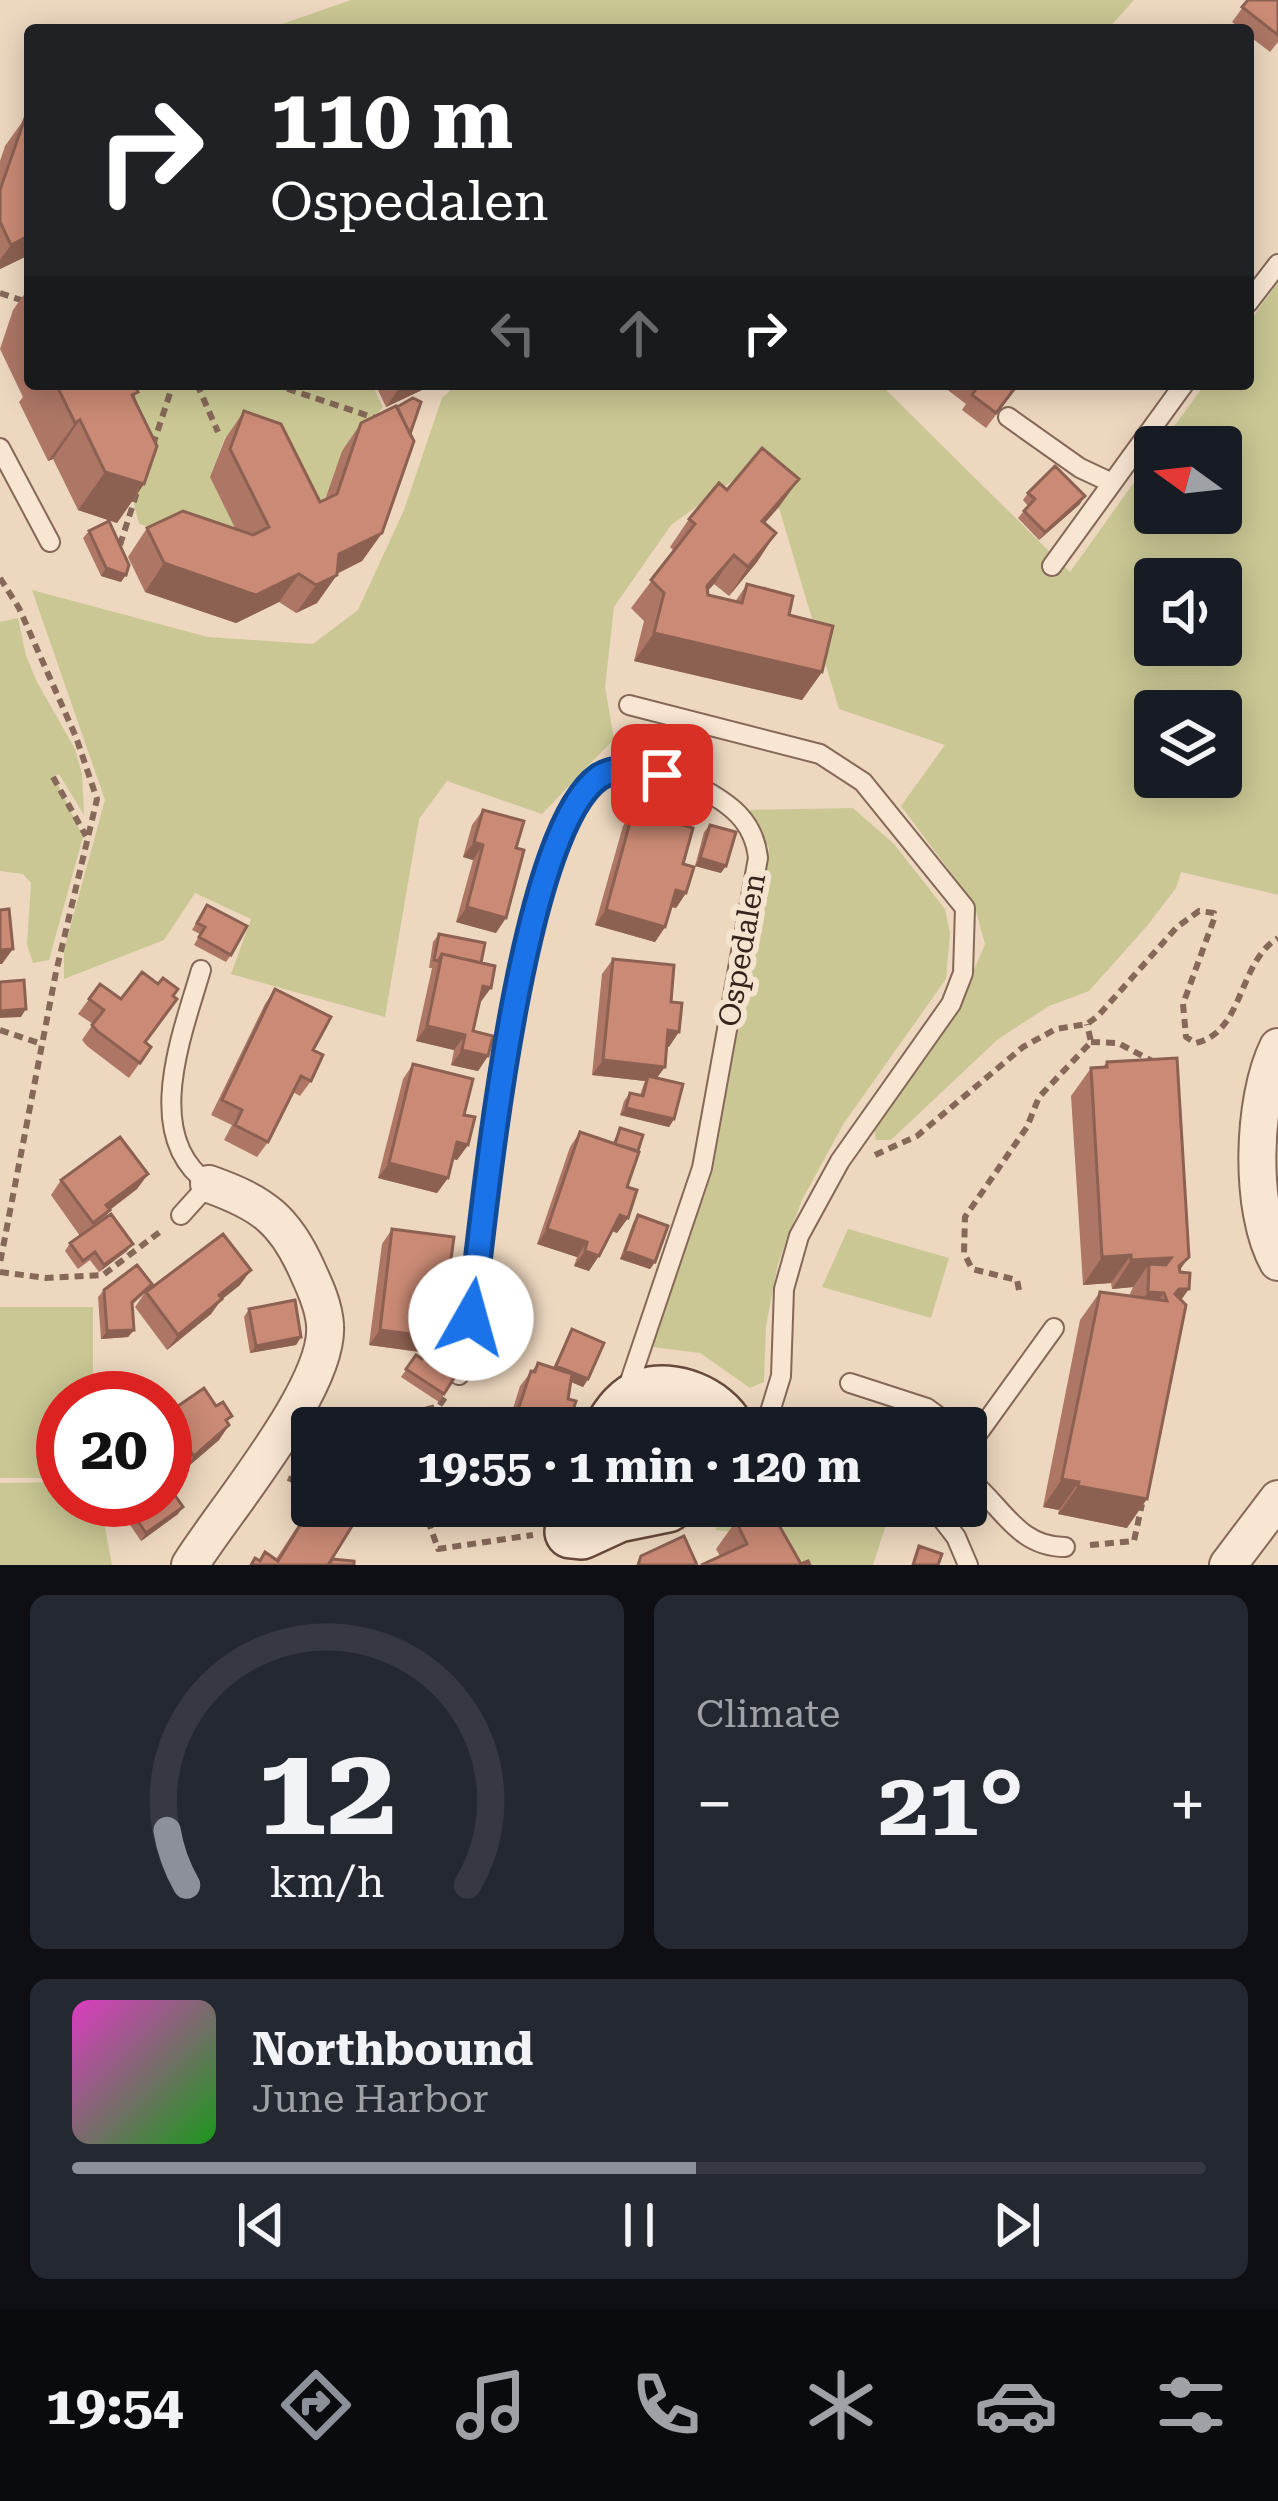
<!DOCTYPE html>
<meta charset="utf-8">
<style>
body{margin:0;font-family:"Roboto Serif",serif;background:#242831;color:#f1f3f6;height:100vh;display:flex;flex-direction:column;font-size:45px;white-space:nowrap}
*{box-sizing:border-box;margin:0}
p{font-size:39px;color:#9ea1a6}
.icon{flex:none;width:66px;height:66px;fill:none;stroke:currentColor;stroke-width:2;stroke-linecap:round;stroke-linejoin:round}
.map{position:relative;height:1565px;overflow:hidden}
.side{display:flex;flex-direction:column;gap:30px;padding:30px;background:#0d0f14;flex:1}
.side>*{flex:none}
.guide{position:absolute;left:24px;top:24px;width:1230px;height:366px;border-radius:12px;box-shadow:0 6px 30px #0003;background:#202124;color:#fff;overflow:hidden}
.needle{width:78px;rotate:285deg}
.fabs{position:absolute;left:1134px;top:426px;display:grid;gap:24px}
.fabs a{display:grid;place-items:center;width:108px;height:108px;border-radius:12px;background:#171b24;box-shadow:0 6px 30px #0003;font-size:60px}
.speed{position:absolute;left:36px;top:1371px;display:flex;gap:24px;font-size:60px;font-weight:700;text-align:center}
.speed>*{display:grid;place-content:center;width:156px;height:156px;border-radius:50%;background:#171b24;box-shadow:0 6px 30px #0003;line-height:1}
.speed .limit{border:18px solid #d22;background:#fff;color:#111}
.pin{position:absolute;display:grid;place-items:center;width:102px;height:102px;color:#fff;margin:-51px;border-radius:24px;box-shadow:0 6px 18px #0006}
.me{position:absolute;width:132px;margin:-66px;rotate:7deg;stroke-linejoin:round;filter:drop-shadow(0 0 9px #0008)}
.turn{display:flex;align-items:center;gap:42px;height:252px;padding:0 48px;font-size:54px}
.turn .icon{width:156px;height:156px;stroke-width:2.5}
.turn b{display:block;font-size:84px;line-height:102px}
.lanes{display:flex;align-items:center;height:114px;padding:0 48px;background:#0003;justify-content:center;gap:60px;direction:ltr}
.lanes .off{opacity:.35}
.big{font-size:90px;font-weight:700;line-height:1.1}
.side .tile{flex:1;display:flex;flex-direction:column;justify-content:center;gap:18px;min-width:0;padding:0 42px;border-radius:18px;background:#242831}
.side .dial{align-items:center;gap:0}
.dial svg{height:312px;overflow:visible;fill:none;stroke:#363941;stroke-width:7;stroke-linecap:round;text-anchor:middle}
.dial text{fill:#f1f3f6;stroke:none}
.song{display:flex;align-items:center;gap:36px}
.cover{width:144px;height:144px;border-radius:18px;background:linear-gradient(135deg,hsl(310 70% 55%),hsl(120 70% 35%))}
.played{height:12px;border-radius:6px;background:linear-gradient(90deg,#8c9099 55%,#363941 55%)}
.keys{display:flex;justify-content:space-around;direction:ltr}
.heat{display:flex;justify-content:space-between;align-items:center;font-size:66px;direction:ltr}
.side .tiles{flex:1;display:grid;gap:30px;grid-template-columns:1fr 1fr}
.tile:last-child{grid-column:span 2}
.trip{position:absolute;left:291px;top:1407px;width:696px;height:120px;border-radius:12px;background:#171b24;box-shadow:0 6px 30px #0003;font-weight:700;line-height:120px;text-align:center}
.menu{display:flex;height:192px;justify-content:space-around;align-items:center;background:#090b0e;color:#9ea1a6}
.menu .icon{width:84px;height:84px}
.menu .selected{color:#8c9099}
.menu b{font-size:54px;color:#f1f3f6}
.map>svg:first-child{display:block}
.green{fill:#cac794;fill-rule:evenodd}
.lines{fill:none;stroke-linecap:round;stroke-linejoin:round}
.lane-casing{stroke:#856858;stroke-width:22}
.street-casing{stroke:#856858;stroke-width:40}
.secondary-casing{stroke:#674a3b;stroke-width:56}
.path{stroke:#856858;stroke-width:6;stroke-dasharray:9 6;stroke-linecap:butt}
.lane{stroke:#f8e6d2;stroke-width:18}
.street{stroke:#f8e6d2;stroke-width:36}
.secondary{stroke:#f8e6d2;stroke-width:51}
.wall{fill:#ae7765}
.shaded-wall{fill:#8d6152}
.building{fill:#ca8a75;stroke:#8d6152;stroke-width:3}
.route-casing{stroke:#114b97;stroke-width:30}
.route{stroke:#1a73e8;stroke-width:21}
.labels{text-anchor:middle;stroke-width:12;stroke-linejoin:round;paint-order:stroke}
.street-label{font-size:30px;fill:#35241c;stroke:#f4e3cf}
</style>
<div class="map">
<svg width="1278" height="1565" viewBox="0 0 1278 1565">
<rect width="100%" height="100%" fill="#edd7bf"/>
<path class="green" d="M351,0H1134L1107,30H265Z
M1278,282V895L1181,872L1176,888L1147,926L1089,991L1049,1006L997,1040L891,1140H876L874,1130L967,986L985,944L974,904L901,806L945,745L839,709L764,458L671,525L614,607L605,687L614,739L542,814L447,781L419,819L385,1017L231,974L251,919L195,893L164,940L64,979V950L105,800L32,590L208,637L313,644L358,610L404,510L442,398L457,384H880L1070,572L1155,453V513H1221V447H1159L1205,384H1248V324ZM1155,579H1221V645H1155ZM1155,711H1221V777H1155Z
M96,384H372L383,407L342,455L318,525L262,452L225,437L211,475L249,555L139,524L119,444Z
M18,618L26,656L37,682L75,749L82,774L84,815L59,774L54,776L83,837L49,960L33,963L27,944L31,883L23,874L0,871V622Z
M853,808L894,844L945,909L950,933L946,979L844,1123L802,1200L778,1264L766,1326L764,1382L750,1388L700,1353L652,1347L713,1170L769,848L743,810Z
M848,1229L949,1258L931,1318L822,1287Z
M0,1307H93V1398H63V1478H0Z
M63,1482V1500H100L112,1565H0V1483Z
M730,1506H892L873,1565H770L748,1534L715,1530Z"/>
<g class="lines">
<g class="lane-casing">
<path id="lane" d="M1248,303L1278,264
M1008,417L1080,468L1112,483
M0,448L50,542
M1052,566L1184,384
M629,705L820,754L863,782L965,908L963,973L951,1004L840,1161L799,1236L784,1289L781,1376L765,1428
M181,1215L209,1184C141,1137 182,1035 201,970
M459,1375C482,1262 514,835 600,776C624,760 673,774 697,786C729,803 754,820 758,858L702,1168L625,1396
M850,1383L927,1408L954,1428
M966,1450L1054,1328
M966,1477C1001,1503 1016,1547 1065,1547
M932,1506L956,1537L968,1565"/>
</g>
<g class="street-casing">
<path id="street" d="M1278,1047C1252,1100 1249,1211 1278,1262
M190,1565C225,1509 330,1387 325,1325C324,1307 316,1289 308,1272C285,1219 262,1203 209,1184
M1228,1565L1278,1499"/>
</g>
<g class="secondary-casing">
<path id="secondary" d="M610,1428C618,1415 628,1400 644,1395C673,1385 714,1402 728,1428
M571,1532L581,1533L618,1516L667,1506"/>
</g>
<path class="path" d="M0,293L30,303
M197,384L218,432
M273,384L378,419
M153,445L173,384
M120,545L137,492
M0,578L19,608L76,737L97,799L56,972L0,1263
M53,777L86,836
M0,1030L42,1044
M1091,1042L1118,1043L1154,1062
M875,1155L917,1136L1023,1047L1056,1029L1087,1024L1098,1016L1177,927L1199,911L1214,913V919L1183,1004L1186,1037L1196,1043C1244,1032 1238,962 1278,938
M0,1272L46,1278L103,1275L161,1231
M1019,1290L1017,1280L972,1269L964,1253L965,1217L1027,1127L1039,1097L1091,1042L1087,1024
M385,1428L406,1415L439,1406L448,1393
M288,1478L312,1488
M423,1506L438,1549L533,1535
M1090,1545L1134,1541L1142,1504"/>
<use href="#lane" class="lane"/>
<use href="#street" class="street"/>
<use href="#secondary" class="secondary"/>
</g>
<path class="wall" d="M1248,0H1278V42L1270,52L1248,35V30H1242L1232,22Z
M30,115V251L27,256L0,269V161L5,146L25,118Z
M30,286V384H134L144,484L117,523L78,510L53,459L48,461L19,402L23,397L0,349L13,310Z
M375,384H426L422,390L386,407Z
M940,384H1019L986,428L962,410L966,404Z
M244,411L320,502L325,500L342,451L361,423L410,434L382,533L362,561L337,574L317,603L296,613L279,602L236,623L145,592L128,557L147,528L236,530L210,477L225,439Z
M799,479L765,523L776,533L757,562L729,596L714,584L707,591L708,595L735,602L747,584L789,615L822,672L802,700L634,661L644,621L631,608L674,551L670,547L689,519L727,490Z
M1028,493L1080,504L1039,540L1018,518L1028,506L1023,500Z
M89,531L121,582L101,576L83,538Z
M483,810L516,848L496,933L456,922L473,860L463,857L472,825Z
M633,811L683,864L686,893L676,908L671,907L665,927L655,942L595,925L623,826Z
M710,825L721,873L695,866L704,832Z
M202,913L231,955L226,962L194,945L200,934L192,930Z
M439,934L481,963L480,1003L473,1031L488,1056L478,1071L451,1065L454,1050L416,1041L432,968H429L433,942Z
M613,959L669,1047L666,1046L657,1078L674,1119L669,1127L620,1115L624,1101L630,1093L640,1095L645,1081L592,1075L602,974Z
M100,984L145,1043L151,1047L129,1078L87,1046L82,1040L93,1024L78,1014Z
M275,989L313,1050L311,1081L300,1096L293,1092L268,1142L257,1157L224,1140L232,1125L211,1115L265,1004Z
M1107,1062L1179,1271L1181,1300L1127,1528L1058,1514L1059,1510L1043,1507L1080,1320L1100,1292L1129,1296L1133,1287L1112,1289L1111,1283L1083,1285L1071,1096L1091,1068L1103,1067Z
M413,1064L464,1115L468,1145L457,1160L453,1159L448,1178L437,1193L378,1178L403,1079Z
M620,1128L628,1218L617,1233L612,1231L589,1271L574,1266L577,1257L537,1244L570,1147L580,1132L613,1143Z
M148,1174L137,1189L110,1210L105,1218L127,1251L99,1272L90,1260L78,1269L65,1251L70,1243L80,1236L51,1195L61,1180Z
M638,1215L655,1262L650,1269L620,1259L633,1223Z
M392,1229L446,1318H444L441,1338L433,1349L461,1367L439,1402L401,1377L416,1355L422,1359L426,1353L369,1345L382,1244Z
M240,1285L221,1300L211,1314L167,1350L135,1307L144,1294L132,1305L134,1330L128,1337L101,1339L98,1297L104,1290L148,1291Z
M249,1309L301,1337L296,1345L250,1353L244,1317Z
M572,1329L588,1379L583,1387L571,1382L568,1399L570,1420L565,1428H507L520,1386L538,1363L553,1368Z
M165,1415L228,1423L229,1425L219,1440L183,1471Z
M126,1500L133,1503L178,1514L141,1541L119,1509Z
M312,1504L332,1559L260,1560L276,1559Z
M736,1521L801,1564L720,1556L716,1549Z"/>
<path class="shaded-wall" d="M30,235V251L27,256L0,269V260L11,245Z
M402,384H426L422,390L386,407Z
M80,420L53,459L48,461L75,423Z
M105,472L144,484L117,523L78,510Z
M799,479L779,507L742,549L762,521Z
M1085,496L1080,504L1039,540L1045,532Z
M382,533L362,561L319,582L339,554Z
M776,533L757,562L729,596L748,567Z
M734,555L714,584L687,614L707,586Z
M164,563L299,574L279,602L236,623L145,592Z
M106,568L126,575L121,582L101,576Z
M337,575L317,603L296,613L316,585Z
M654,633L822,672L802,700L634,661Z
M474,842L483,845L473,860L463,857Z
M700,858L726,866L721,873L695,866Z
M676,890L686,893L676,908L665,905Z
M467,907L506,918L496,933L456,922Z
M606,910L665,927L655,942L595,925Z
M13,949L2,964H0V951Z
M483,986L491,988L480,1003Z
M26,1009L21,1017L0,1018V1011Z
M427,1026L465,1035L454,1050L416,1041Z
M668,1030L679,1032L669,1047L657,1045Z
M462,1050L488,1056L478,1071L451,1065Z
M603,1060L665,1067L654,1082L648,1076L645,1081L592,1075Z
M626,1108L674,1119L669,1127L620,1115Z
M457,1142L468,1145L457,1160L446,1157Z
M389,1163L448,1178L437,1193L378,1178Z
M148,1174L137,1189L96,1220L106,1205Z
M620,1215L628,1218L617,1233L610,1230Z
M547,1229L587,1242L577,1257L537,1244Z
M133,1244L127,1251L99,1272L104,1265Z
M585,1251L599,1256L589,1271L574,1266Z
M625,1251L655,1262L650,1269L620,1259Z
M1131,1255L1111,1283L1083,1285L1102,1257Z
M1189,1257L1144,1321L1128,1320L1148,1292Z
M1171,1258L1152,1286L1149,1264L1133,1287L1112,1289L1131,1260Z
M251,1270L240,1285L221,1300L211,1314L167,1350L178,1335L219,1295Z
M1179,1289H1189L1169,1317H1159Z
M446,1302L456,1303L446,1318L435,1317Z
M134,1330L128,1337L101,1339L107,1331Z
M380,1330L441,1338L430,1353L369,1345Z
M301,1337L296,1345L250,1353L256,1346Z
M556,1366L588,1379L583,1387L551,1373Z
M229,1425L219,1440L183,1471L194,1456Z
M191,1452L181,1467L165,1478V1470Z
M1062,1479L1079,1482L1059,1510L1043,1507Z
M1078,1486L1147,1499L1127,1528L1058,1514Z
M183,1507L178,1514L141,1541L146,1533Z"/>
<path class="building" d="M1248,0H1278V35L1242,7Z
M30,115V235L11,245L0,222V190L25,118Z
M56,384H134L138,392L132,395L157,446L144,484L105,472L80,420L75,423Z
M970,384H1018L996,413L972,395L976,389Z
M413,398L421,402L410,434L397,407Z
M396,406L414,441L382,533L339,554L337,575L316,585L299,574L256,595L164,563L147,528L183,511L253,535L269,527L230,449L244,411L281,424L320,502L337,494L361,423Z
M762,448L799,479L762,521L776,533L748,567L734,555L707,586L708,595L742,603L747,584L793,596L789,615L833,626L822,672L654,633L664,593L651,580L695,524L689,519L719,483L727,490Z
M1055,466L1085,496L1045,532L1024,511L1035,499L1028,493Z
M109,521L129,565L126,575L106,568L89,531Z
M483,810L524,821L516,848L524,850L506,918L467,907L483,845L474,842Z
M633,811L693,828L683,864L694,867L686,893L676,890L665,927L606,910Z
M710,825L736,832L726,866L700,858Z
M207,905L247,926L231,955L199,937L205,927L197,923Z
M9,909L13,949L1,950L0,960V910Z
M439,934L485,943L481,963L442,954L438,961L434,960Z
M442,954L495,966L491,988L483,986L473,1031L493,1036L488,1056L462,1050L465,1035L427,1026Z
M613,959L674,965L671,1002L682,1003L679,1032L668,1030L665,1067L603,1060Z
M142,972L158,984L163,978L178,989L173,996L177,999L145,1042L151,1047L140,1063L97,1031L92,1025L104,1010L89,999L100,984L121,999Z
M24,980L26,1009L0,1011V982Z
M275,989L331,1017L313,1050L323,1055L311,1081L301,1076L268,1142L235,1125L242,1110L222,1100Z
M1177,1058L1189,1257L1179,1266L1180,1272L1190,1273L1189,1289H1179L1175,1294L1186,1305L1147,1499L1078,1486L1079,1482L1062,1479L1100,1292L1167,1301L1164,1293L1148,1292L1149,1264L1166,1265L1171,1258L1131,1260V1255L1102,1257L1091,1068L1107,1067V1062Z
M413,1064L473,1079L464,1115L475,1117L468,1145L457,1142L448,1178L389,1163Z
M648,1076L683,1084L674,1119L626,1108L630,1093L643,1096Z
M620,1128L643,1135L638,1151L615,1144Z
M580,1132L639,1152L627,1187L637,1190L628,1218L620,1215L599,1256L585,1251L587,1242L547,1229Z
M120,1137L148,1174L106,1205L110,1210L93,1223L61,1180Z
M111,1214L133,1244L104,1265L95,1252L83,1261L70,1243Z
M638,1215L668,1226L655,1262L625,1251Z
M392,1229L454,1237L449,1274L459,1275L456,1303L446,1302L441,1338L380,1330Z
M223,1234L251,1270L219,1295L222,1299L178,1335L146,1292Z
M137,1265L152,1284L132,1302L134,1330L107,1331L104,1290Z
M295,1300L301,1337L256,1346L249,1309Z
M572,1329L604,1343L588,1379L556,1366Z
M430,1347L461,1367L444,1394L406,1369L416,1355L422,1359Z
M538,1363L572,1374L568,1399L576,1401L570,1420L566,1419L562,1428H512L531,1371L535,1372Z
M204,1388L216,1406L223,1402L232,1416L226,1420L229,1425L194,1456L191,1452L165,1470V1415Z
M165,1481L183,1507L146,1533L124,1501L131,1500L133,1503L137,1500H165Z
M312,1506H337L357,1518L328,1565H251L255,1558L260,1561L265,1552L278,1561Z
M768,1506L801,1564L808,1561L810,1565H701L747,1544L736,1521Z
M684,1536L697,1565H638L641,1556Z
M919,1546L942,1554L938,1565H913Z
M332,1559L354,1561V1565H329Z"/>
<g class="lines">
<g class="route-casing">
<path id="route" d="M471,1318C484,1214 519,833 599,777C617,765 643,771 662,775"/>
</g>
<use href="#route" class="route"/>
</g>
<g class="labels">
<g class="street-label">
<text transform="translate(742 950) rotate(-80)" y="10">Ospedalen</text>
</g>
</g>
</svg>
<div class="fabs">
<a><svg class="needle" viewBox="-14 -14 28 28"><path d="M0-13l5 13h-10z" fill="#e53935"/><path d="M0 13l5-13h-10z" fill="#9ea1a6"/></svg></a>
<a><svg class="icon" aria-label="sound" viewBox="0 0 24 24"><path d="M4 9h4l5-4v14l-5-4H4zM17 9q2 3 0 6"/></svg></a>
<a><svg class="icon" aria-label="layers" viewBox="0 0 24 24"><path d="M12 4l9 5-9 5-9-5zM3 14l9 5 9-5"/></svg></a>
</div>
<div class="speed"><div class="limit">20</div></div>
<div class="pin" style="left:662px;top:775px;background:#d93025"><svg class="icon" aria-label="arrive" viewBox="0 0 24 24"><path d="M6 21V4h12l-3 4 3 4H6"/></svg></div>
<svg class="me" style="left:471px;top:1318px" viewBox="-20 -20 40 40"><circle r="19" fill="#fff"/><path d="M0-13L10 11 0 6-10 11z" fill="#1a73e8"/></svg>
<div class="trip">19:55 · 1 min · 120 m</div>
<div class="guide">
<div class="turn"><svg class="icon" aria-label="right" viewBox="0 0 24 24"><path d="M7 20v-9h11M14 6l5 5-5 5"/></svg><div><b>110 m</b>Ospedalen</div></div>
<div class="lanes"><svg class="icon off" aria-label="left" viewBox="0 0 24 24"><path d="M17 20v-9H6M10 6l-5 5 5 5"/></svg><svg class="icon off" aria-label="ahead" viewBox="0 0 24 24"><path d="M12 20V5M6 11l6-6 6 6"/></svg><svg class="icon" aria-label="right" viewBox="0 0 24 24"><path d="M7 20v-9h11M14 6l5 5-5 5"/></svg></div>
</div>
</div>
<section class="side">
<div class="tiles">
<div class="tile dial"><svg viewBox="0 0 100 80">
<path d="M14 69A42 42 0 1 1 86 69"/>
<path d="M14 69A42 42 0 0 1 9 55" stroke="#8c9099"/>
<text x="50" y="56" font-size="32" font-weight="700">12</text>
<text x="50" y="72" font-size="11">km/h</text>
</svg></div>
<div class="tile"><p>Climate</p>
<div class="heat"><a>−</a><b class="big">21°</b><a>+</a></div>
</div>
<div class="tile">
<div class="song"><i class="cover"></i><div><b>Northbound</b><p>June Harbor</p></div></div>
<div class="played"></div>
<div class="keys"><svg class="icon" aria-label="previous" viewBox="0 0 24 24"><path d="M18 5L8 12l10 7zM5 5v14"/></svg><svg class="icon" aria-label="pause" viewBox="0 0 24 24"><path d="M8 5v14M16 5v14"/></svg><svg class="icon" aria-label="next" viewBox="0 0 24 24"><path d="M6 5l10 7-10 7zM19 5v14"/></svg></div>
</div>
</div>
</section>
<nav class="menu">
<b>19:54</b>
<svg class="icon selected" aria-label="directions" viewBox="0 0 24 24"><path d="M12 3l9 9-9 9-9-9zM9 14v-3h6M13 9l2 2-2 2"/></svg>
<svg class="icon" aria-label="music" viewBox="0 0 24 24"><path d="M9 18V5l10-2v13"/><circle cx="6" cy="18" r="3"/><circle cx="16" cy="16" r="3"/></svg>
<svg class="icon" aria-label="phone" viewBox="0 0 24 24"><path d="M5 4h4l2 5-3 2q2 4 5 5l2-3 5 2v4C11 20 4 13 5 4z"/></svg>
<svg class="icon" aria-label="climate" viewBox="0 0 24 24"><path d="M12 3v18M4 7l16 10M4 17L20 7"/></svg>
<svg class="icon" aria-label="car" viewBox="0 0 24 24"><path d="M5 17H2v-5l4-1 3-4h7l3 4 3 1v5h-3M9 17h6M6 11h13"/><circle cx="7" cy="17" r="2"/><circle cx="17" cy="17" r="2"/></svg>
<svg class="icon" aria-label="filters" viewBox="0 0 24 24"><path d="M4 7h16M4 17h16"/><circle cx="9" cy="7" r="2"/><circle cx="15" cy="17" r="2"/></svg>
</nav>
